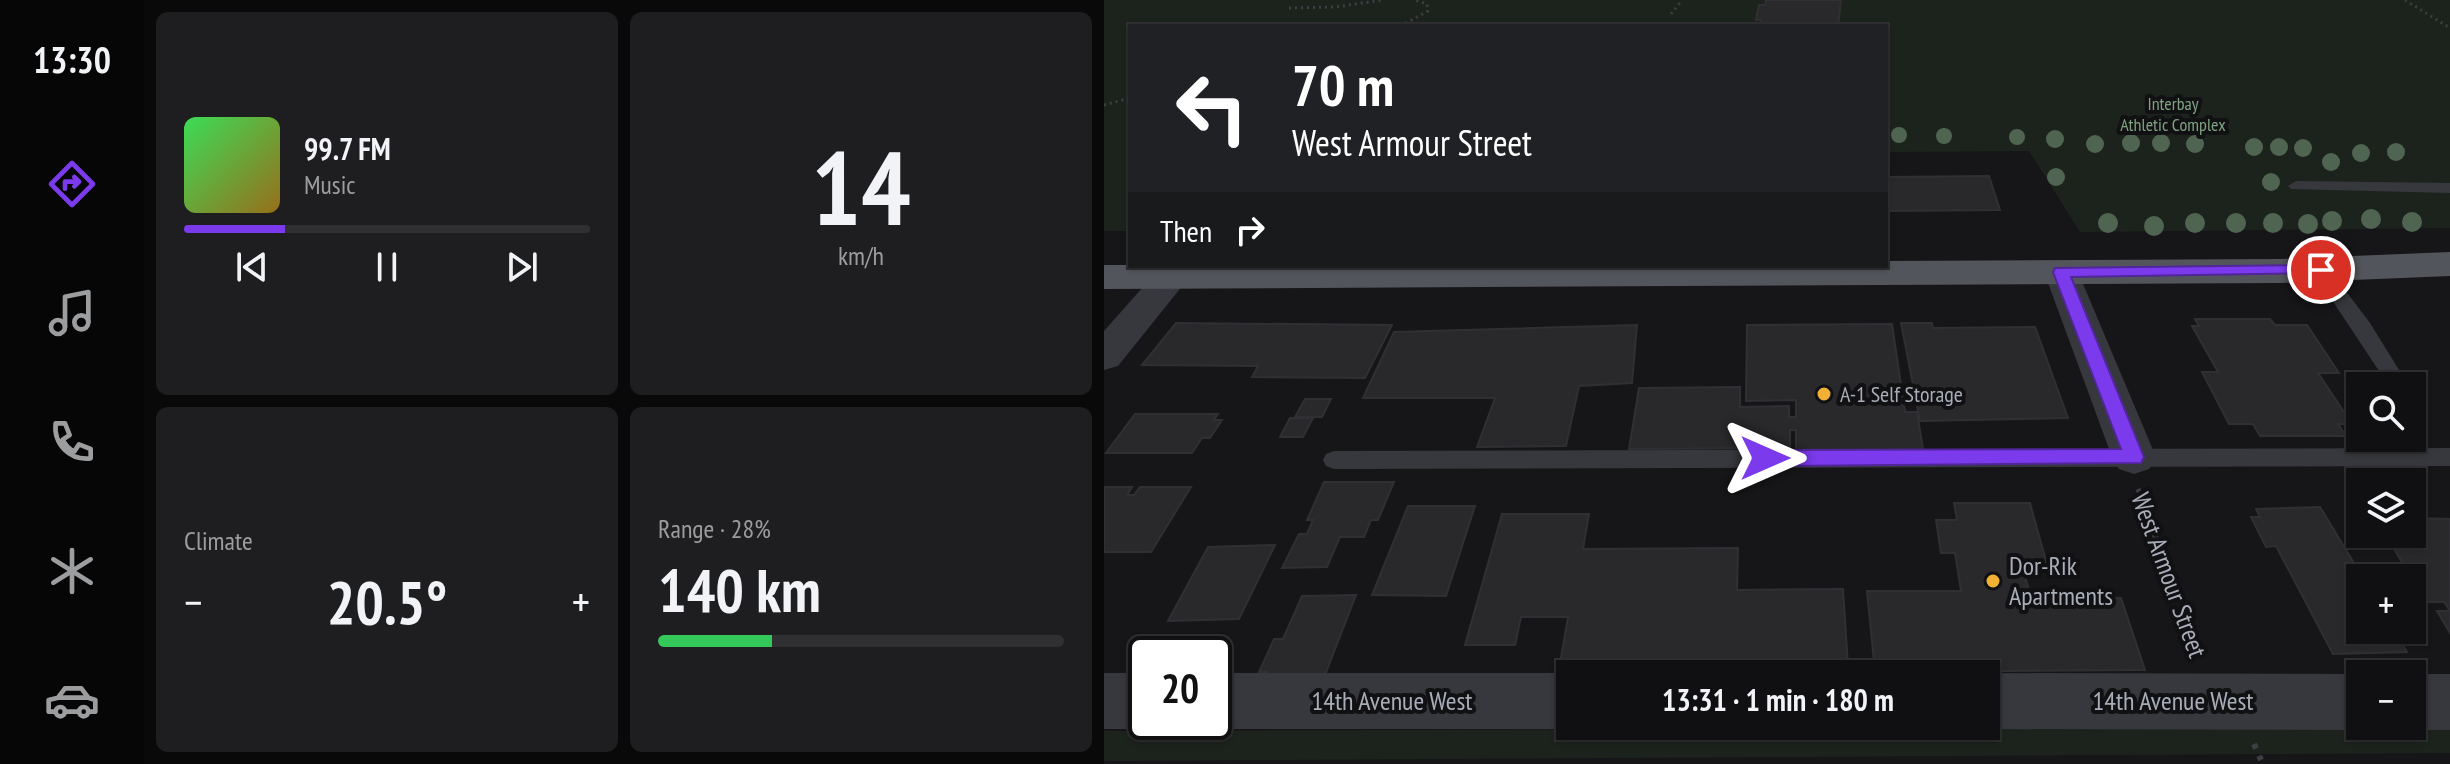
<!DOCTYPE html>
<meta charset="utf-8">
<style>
body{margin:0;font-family:"PT Sans Narrow",sans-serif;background:#1e1e20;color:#f1f3f6;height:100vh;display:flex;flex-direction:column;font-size:30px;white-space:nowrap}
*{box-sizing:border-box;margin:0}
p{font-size:26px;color:#9c9d9f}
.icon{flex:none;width:44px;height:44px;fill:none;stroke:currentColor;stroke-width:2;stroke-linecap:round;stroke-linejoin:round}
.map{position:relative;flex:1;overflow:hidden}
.sheet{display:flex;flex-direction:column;gap:12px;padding:12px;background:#09090a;width:960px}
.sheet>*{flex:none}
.guide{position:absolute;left:24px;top:24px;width:760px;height:244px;border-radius:0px;box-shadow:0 2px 6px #0004,0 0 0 2px #303032;background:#202124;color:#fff;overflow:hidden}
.buttons{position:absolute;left:1242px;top:372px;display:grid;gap:16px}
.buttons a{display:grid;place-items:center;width:80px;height:80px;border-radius:0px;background:#101012;box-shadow:0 2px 6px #0004,0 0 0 2px #303032;font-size:40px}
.speed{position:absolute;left:24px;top:636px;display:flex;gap:16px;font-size:40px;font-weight:700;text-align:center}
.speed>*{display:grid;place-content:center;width:104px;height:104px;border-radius:50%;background:#101012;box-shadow:0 2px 6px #0004,0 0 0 2px #303032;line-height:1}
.speed .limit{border:4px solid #111;border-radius:12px;background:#fff;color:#111}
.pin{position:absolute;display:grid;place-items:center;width:68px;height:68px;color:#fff;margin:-34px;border:4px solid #fff;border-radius:50%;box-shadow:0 2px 8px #0007}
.me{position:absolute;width:88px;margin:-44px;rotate:90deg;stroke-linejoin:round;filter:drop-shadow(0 0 6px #0008)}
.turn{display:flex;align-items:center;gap:28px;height:168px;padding:0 32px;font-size:36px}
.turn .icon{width:104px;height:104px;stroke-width:2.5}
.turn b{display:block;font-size:56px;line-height:68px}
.then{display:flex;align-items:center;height:76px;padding:0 32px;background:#0003;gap:16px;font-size:30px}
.big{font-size:60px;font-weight:700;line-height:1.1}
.sheet .card{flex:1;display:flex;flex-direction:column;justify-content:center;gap:12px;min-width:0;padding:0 28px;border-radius:12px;background:#1e1e20}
.sheet .dial{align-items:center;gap:0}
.dial b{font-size:104px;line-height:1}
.song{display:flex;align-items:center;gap:24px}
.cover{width:96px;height:96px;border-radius:12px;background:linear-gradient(135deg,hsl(130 70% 55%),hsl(40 70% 35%))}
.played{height:8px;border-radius:4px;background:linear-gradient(90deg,#7c3aed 25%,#303032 25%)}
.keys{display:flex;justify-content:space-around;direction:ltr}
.heat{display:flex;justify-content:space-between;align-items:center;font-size:44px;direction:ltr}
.charge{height:12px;border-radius:6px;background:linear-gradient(90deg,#34c759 28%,#303032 0)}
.sheet .tiles{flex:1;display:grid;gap:12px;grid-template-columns:repeat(2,1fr)}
.trip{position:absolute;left:452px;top:660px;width:444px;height:80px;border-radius:0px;background:#101012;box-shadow:0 2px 6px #0004,0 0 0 2px #303032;font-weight:700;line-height:80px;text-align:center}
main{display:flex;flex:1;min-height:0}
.dock{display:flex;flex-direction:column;width:144px;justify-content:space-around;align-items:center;background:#060607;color:#9c9d9f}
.dock .icon{width:56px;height:56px}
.dock .active{color:#7c3aed}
.dock b{font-size:36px;color:#f1f3f6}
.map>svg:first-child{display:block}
.green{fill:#1c231d}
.building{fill:#29292c;stroke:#303034;stroke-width:2}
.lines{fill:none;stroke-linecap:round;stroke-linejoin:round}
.path-far2{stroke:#3d3f44;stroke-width:3;stroke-dasharray:2 4;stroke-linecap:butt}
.path-far1{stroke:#3d3f44;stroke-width:5;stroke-dasharray:4 6;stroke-linecap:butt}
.path{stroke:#3d3f44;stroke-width:6;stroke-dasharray:5 8;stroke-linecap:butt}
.lane{fill:#37383d;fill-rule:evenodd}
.street{fill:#37383d;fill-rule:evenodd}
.primary{fill:#53555c;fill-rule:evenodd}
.tree{fill:#506452}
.route{fill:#7c3aed;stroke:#51269a;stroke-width:2}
.poi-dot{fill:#f2b134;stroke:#111113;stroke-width:3}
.labels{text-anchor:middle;stroke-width:8;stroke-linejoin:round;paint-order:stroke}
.far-park-label{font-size:18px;fill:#7fa381;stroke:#111113}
.poi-label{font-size:22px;fill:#a8adb8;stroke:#111113;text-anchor:start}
.near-poi-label{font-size:26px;fill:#a8adb8;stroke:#111113;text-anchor:start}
.near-street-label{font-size:26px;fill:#a8adb8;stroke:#111113}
</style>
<main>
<nav class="dock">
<b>13:30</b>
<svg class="icon active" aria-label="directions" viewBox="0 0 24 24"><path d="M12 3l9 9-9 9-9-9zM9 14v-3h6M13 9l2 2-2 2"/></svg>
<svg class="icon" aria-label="music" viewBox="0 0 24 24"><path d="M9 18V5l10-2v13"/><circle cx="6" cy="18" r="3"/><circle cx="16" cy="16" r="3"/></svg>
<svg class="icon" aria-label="phone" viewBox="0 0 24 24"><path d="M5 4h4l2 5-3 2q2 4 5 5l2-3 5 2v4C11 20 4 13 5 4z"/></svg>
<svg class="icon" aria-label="climate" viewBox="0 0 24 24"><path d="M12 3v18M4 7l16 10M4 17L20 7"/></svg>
<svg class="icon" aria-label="car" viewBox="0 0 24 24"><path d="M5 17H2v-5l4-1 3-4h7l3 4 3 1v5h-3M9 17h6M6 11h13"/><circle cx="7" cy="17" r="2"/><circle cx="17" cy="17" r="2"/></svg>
</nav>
<section class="sheet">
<div class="tiles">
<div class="card">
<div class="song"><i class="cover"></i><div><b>99.7 FM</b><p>Music</p></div></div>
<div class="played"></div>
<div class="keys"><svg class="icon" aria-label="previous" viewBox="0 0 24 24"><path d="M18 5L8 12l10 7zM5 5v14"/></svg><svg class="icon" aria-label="pause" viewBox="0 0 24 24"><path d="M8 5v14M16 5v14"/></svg><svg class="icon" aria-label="next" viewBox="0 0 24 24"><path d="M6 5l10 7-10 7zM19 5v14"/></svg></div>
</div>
<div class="card dial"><b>14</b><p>km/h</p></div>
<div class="card"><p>Climate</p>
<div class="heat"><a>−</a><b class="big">20.5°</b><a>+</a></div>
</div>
<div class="card"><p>Range · 28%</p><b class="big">140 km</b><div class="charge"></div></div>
</div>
</section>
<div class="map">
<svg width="1346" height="764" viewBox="0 0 1346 764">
<rect width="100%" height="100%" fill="#161618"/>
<path class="green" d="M0,0H1346V228L976,232L925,151L782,152V26H26V231H0Z
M1158,727H1346V753L0,761V731Z"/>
<path class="building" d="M662,0H737L734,26H656L657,20H652L655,5H661Z
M885,176L896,210L782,211V177Z
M1091,319H1166L1171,325H1203L1235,373H1214L1248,424H1234L1242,436H1156L1149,424H1125L1098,372H1114L1088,326H1095Z
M72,323L288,325L261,378L148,377L154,366L38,365Z
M797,323H828L829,328L931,327L964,418L816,421Z
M788,324L801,412H813L820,455H692V430H686V448L525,449L535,388L636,387V407L685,406V417H692V400L642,401L643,325Z
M533,325L528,383L475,386L462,446L373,447L391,398H259L290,332Z
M201,399H227L218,417H191Z
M31,414H114L110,420H118L106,438H98L88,453H2Z
M186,418H209L199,437H176Z
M220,482H290L274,520H267L260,537H236L223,567L178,568L195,534H203L209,520H203Z
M0,487H28L23,495H30L36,487H87L47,552H0Z
M850,503H926L945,572H920L927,599L1017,598L1041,670L771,672L763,591H857L851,553H837L832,520H853Z
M304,506H371L342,596L268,595Z
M1216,507L1259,578H1256V630H1290L1303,652L1229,654L1172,546L1162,547L1147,517H1156L1152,509Z
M398,514H485L479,549L634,548L633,590L739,589L744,666H711V662L456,663L464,617H417L411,645H361Z
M1308,518L1346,519V633L1333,611H1346L1340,602H1322L1281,534H1308Z
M171,545L135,619L64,621L104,547Z
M252,595L221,675H162L163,672H155L170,639H179L198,596Z"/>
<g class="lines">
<path class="path-far2" d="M1301,0L1346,28
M185,8L232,7L279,0
M567,14L578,0
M296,26L324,11L323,4L311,0
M0,105L26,98"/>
<path class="path-far1" d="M1034,489L1038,499"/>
<path class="path" d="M1037,497L1095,656
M1150,744L1157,760"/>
<path class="lane" d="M1192,181L1346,183V193L1187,189L1184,186Z
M1217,265L1223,266L1266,323L1305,386H1285L1208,270Z
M1346,448V466L230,469L222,466L219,460L222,454L230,451Z"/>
<path class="street" d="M957,261L969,264L974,272L1052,457L1045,469L1030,474L1015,469L1008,457L940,272L945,264Z
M68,266L79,269L84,277L79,285L14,366L0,370V331L55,269Z
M0,673H42V722H58L42,729H0Z
M110,673H466V726H472L466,729H110L94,722H110Z
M882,673L1256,674V726H1265L1256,730L882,729L876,726H882Z
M1308,674H1346V730H1308L1299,726H1308Z"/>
<path class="primary" d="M1346,252V276L1175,283L0,289V265L782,266V261L1175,259Z"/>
</g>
<g class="tree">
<circle cx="795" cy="135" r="8"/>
<circle cx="840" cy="136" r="8"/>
<circle cx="913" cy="137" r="8"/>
<circle cx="951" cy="139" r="9"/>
<circle cx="1027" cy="143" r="9"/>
<circle cx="1057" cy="143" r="9"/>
<circle cx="991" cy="144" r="9"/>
<circle cx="1091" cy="144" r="9"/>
<circle cx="1150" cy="147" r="9"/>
<circle cx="1175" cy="147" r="9"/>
<circle cx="1199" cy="148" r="9"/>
<circle cx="1292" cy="152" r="9"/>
<circle cx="1257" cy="153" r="9"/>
<circle cx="1227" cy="162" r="9"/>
<circle cx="952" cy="177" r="9"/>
<circle cx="1167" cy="182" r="9"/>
<circle cx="1267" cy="219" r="10"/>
<circle cx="1228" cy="221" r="10"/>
<circle cx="1308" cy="222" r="10"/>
<circle cx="1004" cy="223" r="10"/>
<circle cx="1091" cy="223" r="10"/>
<circle cx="1132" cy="223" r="10"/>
<circle cx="1169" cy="223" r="10"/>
<circle cx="1204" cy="224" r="10"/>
<circle cx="1050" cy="226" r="10"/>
</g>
<path class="route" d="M1217,265L1225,270L1223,273L967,277L1040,457L1037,463L661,466L654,464L651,458L654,453L661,450L1017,449L949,272L951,268Z"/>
<g class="poi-dot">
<circle cx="720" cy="394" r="8"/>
<circle cx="889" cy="581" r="8"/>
</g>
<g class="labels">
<g class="far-park-label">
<text x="1069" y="110">Interbay<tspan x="1069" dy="21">Athletic Complex</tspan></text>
</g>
<g class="poi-label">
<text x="736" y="402">A-1 Self Storage</text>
</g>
<g class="near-poi-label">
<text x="905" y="575">Dor-Rik<tspan x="905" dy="30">Apartments</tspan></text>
</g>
<g class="near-street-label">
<text transform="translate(1065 575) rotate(70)" y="9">West Armour Street</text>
<text x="288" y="710">14th Avenue West</text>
<text x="1069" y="710">14th Avenue West</text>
</g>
</g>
</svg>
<div class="buttons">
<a><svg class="icon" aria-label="search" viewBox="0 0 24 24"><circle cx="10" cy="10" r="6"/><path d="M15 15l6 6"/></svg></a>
<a><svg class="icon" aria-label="layers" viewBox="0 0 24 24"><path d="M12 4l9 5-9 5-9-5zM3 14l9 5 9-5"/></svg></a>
<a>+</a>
<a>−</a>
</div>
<div class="speed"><div class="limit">20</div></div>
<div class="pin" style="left:1217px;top:270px;background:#d93025"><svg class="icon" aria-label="arrive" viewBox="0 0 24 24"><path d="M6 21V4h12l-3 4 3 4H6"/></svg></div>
<svg class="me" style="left:661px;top:458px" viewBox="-20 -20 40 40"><path d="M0-17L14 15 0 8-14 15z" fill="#7c3aed" stroke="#fff" stroke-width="4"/></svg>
<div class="trip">13:31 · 1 min · 180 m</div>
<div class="guide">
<div class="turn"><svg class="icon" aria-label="left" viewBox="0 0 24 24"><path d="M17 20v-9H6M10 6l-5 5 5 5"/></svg><div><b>70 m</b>West Armour Street</div></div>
<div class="then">Then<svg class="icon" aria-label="right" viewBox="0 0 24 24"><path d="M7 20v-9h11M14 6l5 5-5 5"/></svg></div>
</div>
</div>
</main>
